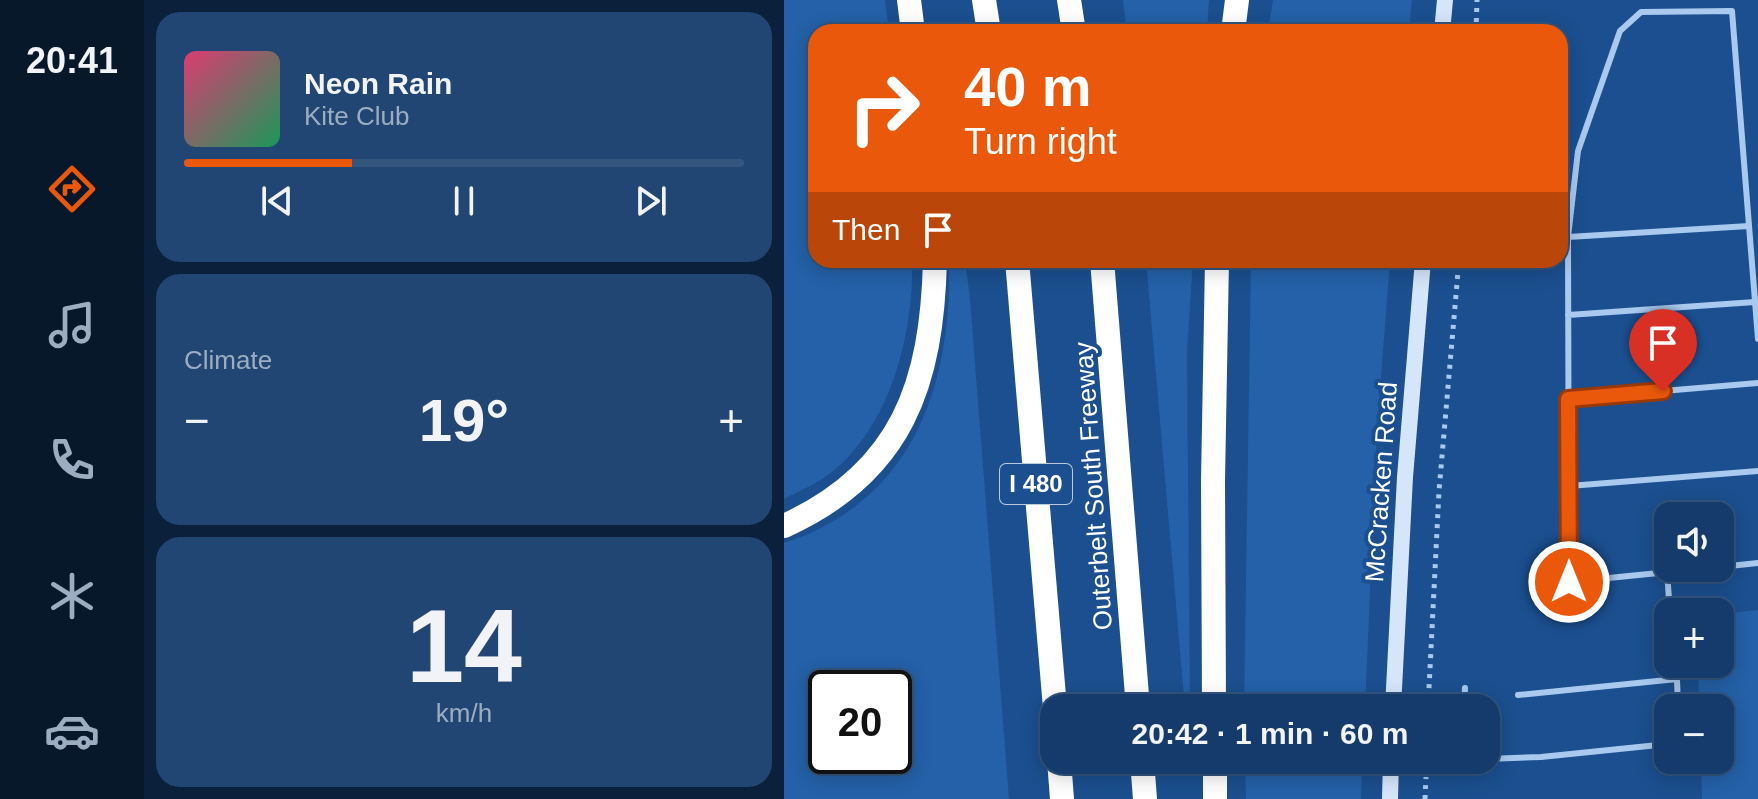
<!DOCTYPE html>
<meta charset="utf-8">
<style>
body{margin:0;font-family:Helvetica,sans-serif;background:#214673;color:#f1f3f6;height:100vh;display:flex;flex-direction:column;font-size:30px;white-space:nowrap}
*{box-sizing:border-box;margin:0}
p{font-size:26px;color:#9dadc1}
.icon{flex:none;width:44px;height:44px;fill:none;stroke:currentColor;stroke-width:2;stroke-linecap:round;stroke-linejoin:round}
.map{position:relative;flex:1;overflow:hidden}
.side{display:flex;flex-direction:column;gap:12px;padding:12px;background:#0b203b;width:640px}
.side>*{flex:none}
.guide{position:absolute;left:24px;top:24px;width:760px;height:244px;border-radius:24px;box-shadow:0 4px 20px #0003,0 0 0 2px #33557e;background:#ea580c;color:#fff;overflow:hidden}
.fabs{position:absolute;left:870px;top:502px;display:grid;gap:16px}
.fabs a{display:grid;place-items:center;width:80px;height:80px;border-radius:16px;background:#143b6b;box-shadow:0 4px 20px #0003,0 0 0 2px #33557e;font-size:40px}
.speed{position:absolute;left:24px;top:670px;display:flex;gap:16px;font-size:40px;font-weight:700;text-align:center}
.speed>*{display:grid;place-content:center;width:104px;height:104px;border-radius:50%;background:#143b6b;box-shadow:0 4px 20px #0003,0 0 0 2px #33557e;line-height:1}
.speed .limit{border:4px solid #111;border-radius:12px;background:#fff;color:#111}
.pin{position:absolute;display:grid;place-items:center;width:68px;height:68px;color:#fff;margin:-82px -34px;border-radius:50% 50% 50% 0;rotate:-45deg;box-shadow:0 0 8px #0007}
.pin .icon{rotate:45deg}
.me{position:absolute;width:88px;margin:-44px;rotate:0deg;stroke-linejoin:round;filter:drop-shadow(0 0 6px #0008)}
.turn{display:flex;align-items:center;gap:28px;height:168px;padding:0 24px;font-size:36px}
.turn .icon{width:104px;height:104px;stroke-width:2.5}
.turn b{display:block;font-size:56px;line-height:68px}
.then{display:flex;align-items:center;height:76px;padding:0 24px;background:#0003;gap:16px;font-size:30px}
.big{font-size:60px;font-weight:800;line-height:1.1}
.side .card{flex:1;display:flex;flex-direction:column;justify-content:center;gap:12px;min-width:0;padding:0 28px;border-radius:24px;background:#214673}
.side .dial{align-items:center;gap:0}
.dial b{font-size:104px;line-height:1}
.song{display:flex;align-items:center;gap:24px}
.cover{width:96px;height:96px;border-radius:12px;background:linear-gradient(135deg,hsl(340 70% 55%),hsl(150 70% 35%))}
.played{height:8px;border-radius:4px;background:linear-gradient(90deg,#ea580c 30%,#33557e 30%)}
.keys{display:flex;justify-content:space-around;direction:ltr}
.heat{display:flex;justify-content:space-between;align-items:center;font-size:44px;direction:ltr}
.trip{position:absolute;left:256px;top:694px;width:460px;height:80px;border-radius:24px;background:#143b6b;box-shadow:0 4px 20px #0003,0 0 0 2px #33557e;font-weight:800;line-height:80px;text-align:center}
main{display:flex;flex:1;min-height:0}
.menu{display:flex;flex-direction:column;width:144px;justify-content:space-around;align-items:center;background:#08182b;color:#9dadc1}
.menu .icon{width:56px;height:56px}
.menu .selected{color:#ea580c}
.menu b{font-size:36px;color:#f1f3f6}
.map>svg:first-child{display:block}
.green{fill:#2461a8;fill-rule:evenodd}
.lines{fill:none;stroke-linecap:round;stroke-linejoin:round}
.path{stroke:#a9c9ee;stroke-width:5;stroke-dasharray:4 6;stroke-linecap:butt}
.lane{stroke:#a9c9ee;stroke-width:6}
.secondary{stroke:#d6e6fa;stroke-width:16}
.highway{stroke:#fff;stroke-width:24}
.route-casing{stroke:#983908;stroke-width:20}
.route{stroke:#ea580c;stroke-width:14}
.labels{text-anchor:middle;stroke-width:8;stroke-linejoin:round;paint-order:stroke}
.shield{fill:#1b4f8f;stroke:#bbcadd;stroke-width:2}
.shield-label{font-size:24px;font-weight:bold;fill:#fff}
.street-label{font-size:26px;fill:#fff;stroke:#1b4f8f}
</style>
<main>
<nav class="menu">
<b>20:41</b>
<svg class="icon selected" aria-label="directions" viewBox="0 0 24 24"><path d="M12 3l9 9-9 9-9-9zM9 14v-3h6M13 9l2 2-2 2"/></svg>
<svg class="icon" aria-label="music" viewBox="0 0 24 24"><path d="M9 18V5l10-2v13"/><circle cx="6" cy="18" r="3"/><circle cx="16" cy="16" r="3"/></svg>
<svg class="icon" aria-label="phone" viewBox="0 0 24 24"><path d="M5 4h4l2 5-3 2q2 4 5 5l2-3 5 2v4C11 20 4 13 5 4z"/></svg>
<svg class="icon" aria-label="climate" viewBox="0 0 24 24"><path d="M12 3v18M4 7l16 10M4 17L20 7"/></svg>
<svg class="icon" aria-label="car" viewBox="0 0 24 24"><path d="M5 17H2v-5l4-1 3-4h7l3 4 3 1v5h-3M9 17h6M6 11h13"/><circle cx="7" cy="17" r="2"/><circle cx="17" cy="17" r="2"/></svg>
</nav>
<section class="side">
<div class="card">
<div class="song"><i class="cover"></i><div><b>Neon Rain</b><p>Kite Club</p></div></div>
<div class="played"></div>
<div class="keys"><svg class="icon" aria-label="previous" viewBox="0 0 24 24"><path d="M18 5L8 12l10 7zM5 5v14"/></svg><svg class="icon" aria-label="pause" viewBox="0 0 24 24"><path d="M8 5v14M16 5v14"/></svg><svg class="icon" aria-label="next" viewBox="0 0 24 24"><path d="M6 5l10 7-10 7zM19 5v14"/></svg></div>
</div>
<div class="card"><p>Climate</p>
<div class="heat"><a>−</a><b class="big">19°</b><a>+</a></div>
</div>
<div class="card dial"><b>14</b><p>km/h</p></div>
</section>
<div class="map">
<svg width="974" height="799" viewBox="0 0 974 799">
<rect width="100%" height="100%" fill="#1b4f8f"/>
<path class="green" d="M0,0H101L105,32H32V260H128C130,332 107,425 48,472C34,483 16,491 0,499Z
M339,0H425L423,32H343Z
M489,0H628L625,32H484Z
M165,260H181L186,299L225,799H0V543C129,501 168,386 165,260ZM110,688V756H42V688Z
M362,260H409L403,352L406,708H401Z
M467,260H606L593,429L581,708H460Z
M974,610V799H918L917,760H936V708H915L914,664H936V614Z
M461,760H578L577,799H462Z"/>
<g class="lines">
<path class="path" d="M692,32L693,0
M644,708L655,491L675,260
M641,799L642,777"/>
<path class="lane" d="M784,237L965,226
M784,315L971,302
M784,399L974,383
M785,486L974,471
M936,567L974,563
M924,568L785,582L784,237L794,151L836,31L857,12L948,11L974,339
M883,572L886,612
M891,664L893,679
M734,695L893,679L894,708
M680,708L681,688
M702,759L757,757L884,744
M607,763L678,760"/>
<path class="secondary" d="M658,32L661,0
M609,708L621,477L639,260
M606,799L607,760"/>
<path class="highway" d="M125,0L129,32
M200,0L205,32
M285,0L290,32
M449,32L453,0
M233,260L271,708
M318,260L354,708
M0,526C119,472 148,383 151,260
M430,708L429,481L433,260
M275,760L278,799
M358,760L361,799
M431,760V799"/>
</g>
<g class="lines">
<g class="route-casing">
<path id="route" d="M785,582L784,399L879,391"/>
</g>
<use href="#route" class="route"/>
</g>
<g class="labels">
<rect class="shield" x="216" y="464" width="72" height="40" rx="6"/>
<g class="shield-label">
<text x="252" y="492">I 480</text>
</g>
<g class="street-label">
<text transform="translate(597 482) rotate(-86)" y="9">McCracken Road</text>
<text transform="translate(309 486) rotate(-94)" y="9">Outerbelt South Freeway</text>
</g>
</g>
</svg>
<div class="fabs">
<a><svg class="icon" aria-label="sound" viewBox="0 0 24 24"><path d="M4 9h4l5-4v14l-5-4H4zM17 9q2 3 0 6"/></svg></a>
<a>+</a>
<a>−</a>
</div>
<div class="speed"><div class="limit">20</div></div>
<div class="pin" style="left:879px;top:391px;background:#d93025"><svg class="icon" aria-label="arrive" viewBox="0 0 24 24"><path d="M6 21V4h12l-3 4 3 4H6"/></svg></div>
<svg class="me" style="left:785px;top:582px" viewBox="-20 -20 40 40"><circle r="17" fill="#ea580c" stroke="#fff" stroke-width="3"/><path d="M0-11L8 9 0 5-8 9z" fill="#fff"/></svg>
<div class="trip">20:42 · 1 min · 60 m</div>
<div class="guide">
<div class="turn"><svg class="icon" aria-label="right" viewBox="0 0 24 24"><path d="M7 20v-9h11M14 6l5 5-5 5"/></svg><div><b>40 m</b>Turn right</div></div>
<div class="then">Then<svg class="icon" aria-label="arrive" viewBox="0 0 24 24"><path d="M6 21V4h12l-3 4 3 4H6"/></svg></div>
</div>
</div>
</main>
